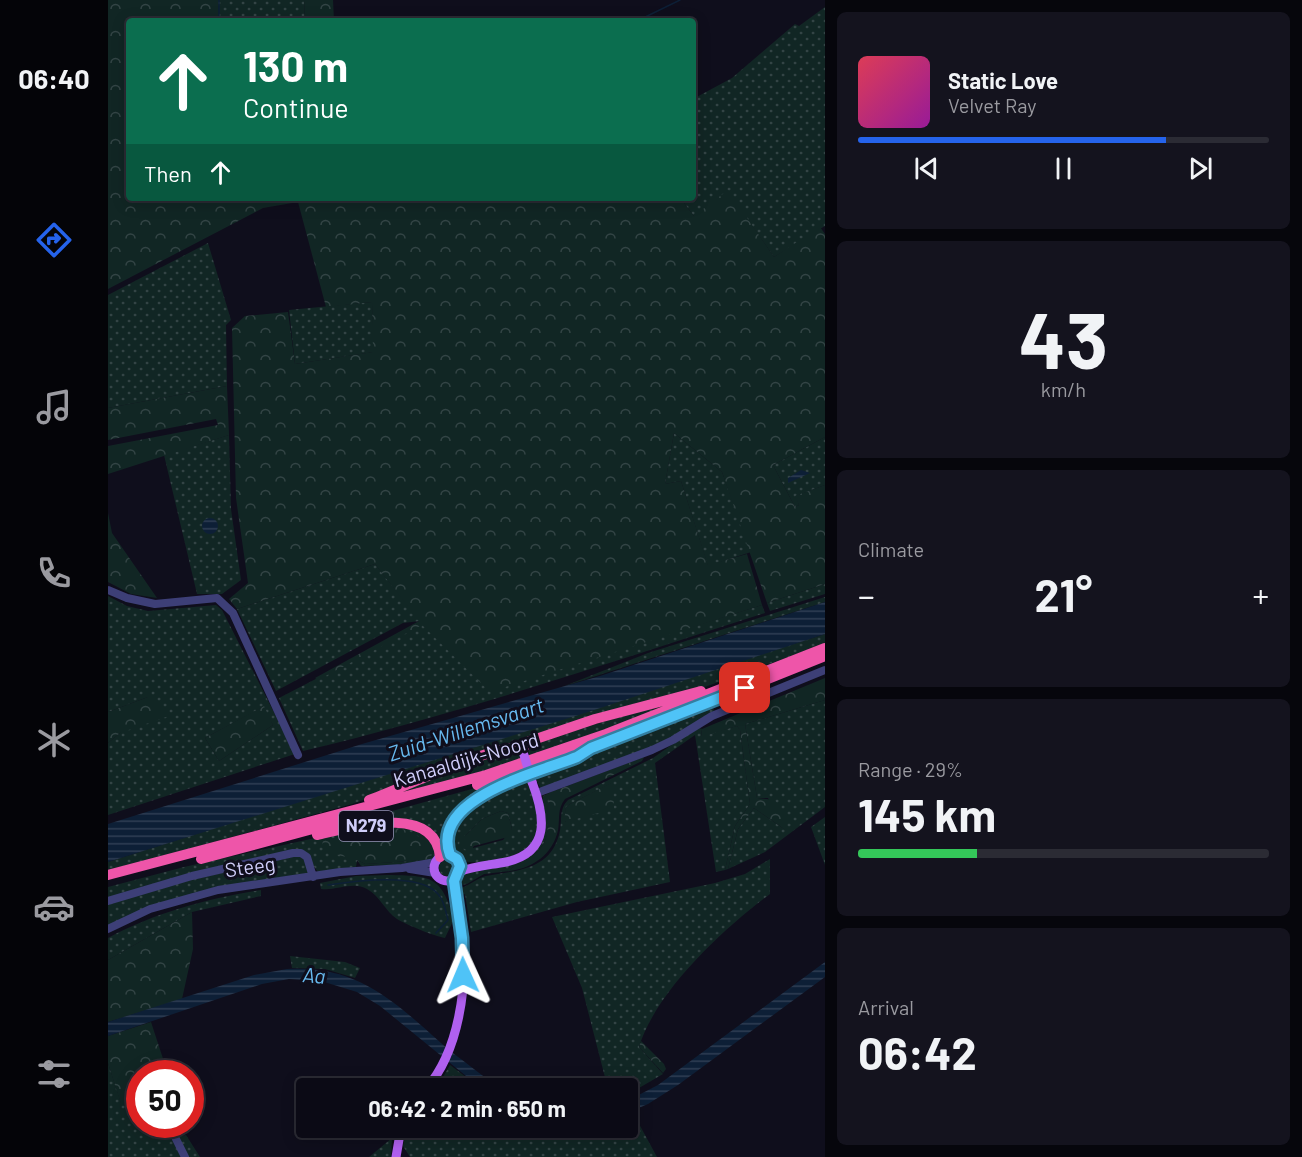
<!DOCTYPE html>
<meta charset="utf-8">
<style>
body{margin:0;font-family:Barlow,sans-serif;background:#14131e;color:#f1f3f6;height:100vh;display:flex;flex-direction:column;font-size:22px;white-space:nowrap}
*{box-sizing:border-box;margin:0}
p{font-size:20px;color:#9a9aa0}
.icon{flex:none;width:33px;height:33px;fill:none;stroke:currentColor;stroke-width:2;stroke-linecap:round;stroke-linejoin:round}
.map{position:relative;flex:1;overflow:hidden}
.side{display:flex;flex-direction:column;gap:12px;padding:12px;background:#06060c;width:477px}
.side>*{flex:none}
.guide{position:absolute;left:18px;top:18px;width:570px;height:183px;border-radius:6px;box-shadow:0 3px 15px #0003,0 0 0 2px #2b2b34;background:#0b6e4f;color:#fff;overflow:hidden}
.speed{position:absolute;left:18px;top:1060px;display:flex;gap:12px;font-size:30px;font-weight:700;text-align:center}
.speed>*{display:grid;place-content:center;width:78px;height:78px;border-radius:50%;background:#0b0a15;box-shadow:0 3px 15px #0003,0 0 0 2px #2b2b34;line-height:1}
.speed .limit{border:9px solid #d22;background:#fff;color:#111}
.pin{position:absolute;display:grid;place-items:center;width:51px;height:51px;color:#fff;margin:-26px;border-radius:12px;box-shadow:0 3px 9px #0006}
.me{position:absolute;width:66px;margin:-33px;rotate:359deg;stroke-linejoin:round;filter:drop-shadow(0 0 4px #0008)}
.turn{display:flex;align-items:center;gap:21px;height:126px;padding:0 18px;font-size:27px}
.turn .icon{width:78px;height:78px;stroke-width:2.5}
.turn b{display:block;font-size:42px;line-height:51px}
.then{display:flex;align-items:center;height:57px;padding:0 18px;background:#0003;gap:12px;font-size:22px}
.big{font-size:45px;font-weight:700;line-height:1.1}
.side .tile{flex:1;display:flex;flex-direction:column;justify-content:center;gap:9px;min-width:0;padding:0 21px;border-radius:9px;background:#14131e}
.side .dial{align-items:center;gap:0}
.dial b{font-size:78px;line-height:1}
.song{display:flex;align-items:center;gap:18px}
.cover{width:72px;height:72px;border-radius:9px;background:linear-gradient(135deg,hsl(350 70% 55%),hsl(300 70% 35%))}
.played{height:6px;border-radius:3px;background:linear-gradient(90deg,#2563eb 75%,#2b2b34 75%)}
.keys{display:flex;justify-content:space-around;direction:ltr}
.heat{display:flex;justify-content:space-between;align-items:center;font-size:33px;direction:ltr}
.charge{height:9px;border-radius:4px;background:linear-gradient(90deg,#34c759 29%,#2b2b34 0)}
.trip{position:absolute;left:188px;top:1078px;width:342px;height:60px;border-radius:6px;background:#0b0a15;box-shadow:0 3px 15px #0003,0 0 0 2px #2b2b34;font-weight:700;line-height:60px;text-align:center}
main{display:flex;flex:1;min-height:0}
.tab-bar{display:flex;flex-direction:column;width:108px;justify-content:space-around;align-items:center;background:#040408;color:#9a9aa0}
.tab-bar .icon{width:42px;height:42px}
.tab-bar .on{color:#2563eb}
.tab-bar b{font-size:27px;color:#f1f3f6}
.map>svg:first-child{display:block}
.grass{fill:url(#grass-dots);fill-rule:evenodd}
.forest{fill:url(#forest-crowns)}
.water{fill:url(#water-rules)}
.lines{fill:none;stroke-linecap:round;stroke-linejoin:round}
.stream{stroke:#0d1f36;stroke-width:1.5}
.minor{stroke:#3d3f77;stroke-width:8}
.major{stroke:#b060ef;stroke-width:9}
.highway{stroke:#ee55a9;stroke-width:10}
.major-bridge{stroke:#b060ef;stroke-width:9}
.route-casing{stroke:#337fa1;stroke-width:15}
.route{stroke:#4fc3f7;stroke-width:10}
.labels{text-anchor:middle;stroke-width:6;stroke-linejoin:round;paint-order:stroke}
.shield{fill:#0f0e1c;stroke:#9694b7;stroke-width:1.5}
.shield-label{font-size:18px;font-weight:bold;fill:#d0cefa}
.street-label{font-size:20px;fill:#d0cefa;stroke:#0f0e1c}
.water-label{font-size:21px;font-style:italic;fill:#67b9ef;stroke:#0f0e1c}
</style>
<main>
<nav class="tab-bar">
<b>06:40</b>
<svg class="icon on" aria-label="directions" viewBox="0 0 24 24"><path d="M12 3l9 9-9 9-9-9zM9 14v-3h6M13 9l2 2-2 2"/></svg>
<svg class="icon" aria-label="music" viewBox="0 0 24 24"><path d="M9 18V5l10-2v13"/><circle cx="6" cy="18" r="3"/><circle cx="16" cy="16" r="3"/></svg>
<svg class="icon" aria-label="phone" viewBox="0 0 24 24"><path d="M5 4h4l2 5-3 2q2 4 5 5l2-3 5 2v4C11 20 4 13 5 4z"/></svg>
<svg class="icon" aria-label="climate" viewBox="0 0 24 24"><path d="M12 3v18M4 7l16 10M4 17L20 7"/></svg>
<svg class="icon" aria-label="car" viewBox="0 0 24 24"><path d="M5 17H2v-5l4-1 3-4h7l3 4 3 1v5h-3M9 17h6M6 11h13"/><circle cx="7" cy="17" r="2"/><circle cx="17" cy="17" r="2"/></svg>
<svg class="icon" aria-label="filters" viewBox="0 0 24 24"><path d="M4 7h16M4 17h16"/><circle cx="9" cy="7" r="2"/><circle cx="15" cy="17" r="2"/></svg>
</nav>
<div class="map">
<svg width="717" height="1157" viewBox="0 0 717 1157">
<defs>
<pattern id="grass-dots" width="8" height="8" patternUnits="userSpaceOnUse" patternTransform="scale(1.5)"><rect width="8" height="8" fill="#112624"/><path d="M2 2h.1M6 6h.1" fill="none" stroke="#334445" stroke-width="1.8" stroke-linecap="round"/></pattern>
<pattern id="forest-crowns" width="20" height="18" patternUnits="userSpaceOnUse" patternTransform="scale(1.5)"><rect width="20" height="18" fill="#112624"/><path d="M2 6a3 3 0 1 1 6 0M12 15a3 3 0 1 1 6 0" fill="none" stroke="#334445"/></pattern>
<pattern id="water-rules" width="6" height="5" patternUnits="userSpaceOnUse" patternTransform="scale(1.5)"><rect width="6" height="5" fill="#0d1f36"/><path d="M0 2.5h6" fill="none" stroke="#2f3e54"/></pattern>
</defs>
<rect width="100%" height="100%" fill="#0f0e1c"/>
<path class="grass" d="M110,0H196L197,21H111Z
M717,7V226L666,257L638,217L586,216L572,198H585V99L624,78L687,24L691,26Z
M100,243L123,320L118,325L119,386L0,408V295Z
M264,302L266,352L187,364L181,310Z
M566,433L614,472L643,552L600,566L573,481L557,484Z
M121,435L123,509L133,580L114,594H89L56,455Z
M717,437V485L688,496L691,505L687,507L665,465Z
M267,564L312,621L295,623L168,691L129,609Z
M717,584V594L662,611L659,603Z
M0,596L19,606L40,611L108,605L114,610L187,754L0,815V743L12,733L40,697L0,712ZM155,707L165,725L111,761L97,738Z
M717,597V602L454,687L540,653Z
M654,605L657,613C504,662 351,714 195,751L171,698L314,624L558,635Z
M717,634V644L591,689L414,744L244,804L0,871V862Z
M596,692L422,758L420,749L424,743Z
M717,700V807L657,852L620,869L630,829L646,808L676,829L660,798H649L637,724Z
M605,708L607,712L546,747L433,788L431,786L427,776Z
M589,727L594,729L593,736L629,726L632,730L642,804L627,826L617,870L608,872L587,735L547,763L562,882L469,902L363,932L357,894L353,895V888C362,885 369,878 378,876C408,870 441,871 451,835C455,822 450,810 460,800L545,758ZM504,783L457,822L458,807L462,804Z
M403,749L412,754L414,760L257,804Z
M426,772L353,807L338,853L309,825L208,832Z
M420,779C425,796 436,819 427,837C418,858 377,866 356,861C352,860 349,856 345,853L341,838L355,810ZM393,811L400,813L404,829L395,840L365,848L352,836H357L374,819Z
M449,789C432,802 445,823 437,841C428,860 408,860 402,871L376,874L359,884L348,886L353,875L425,853L435,796Z
M717,817V865L703,827Z
M257,827L306,828L325,844L327,859L288,865L253,866L249,860L248,867L210,872L195,852L0,899V887L76,867ZM279,828L317,860L257,864L215,841Z
M193,855L201,864L200,875L117,886L0,926V902L48,888Z
M662,859V894C616,928 548,991 531,1047L555,1074L519,1095V1089H500L474,988L444,917L607,883L637,874Z
M331 868a8 8 0 1 1 16 0a8 8 0 1 1-16 0Z
M280,875C323,876 333,875 346,919L337,938C326,936 299,925 289,919C277,911 272,896 259,889C245,881 228,891 213,889L212,883L248,876Z
M153,890V896L84,912L0,960V938C49,912 99,899 153,890Z
M182,956L237,962L252,968L247,978L217,969L184,968Z
M0,1063L13,1103L31,1098L32,1125H68L70,1136L78,1135L92,1157H0Z
M342,1065L374,1089H328Z
M524,1111L549,1157H302L295,1146L299,1128H519V1113Z
M284,1138L283,1157H261Z"/>
<path class="forest" d="M0,0H110L111,21H21V198H429L433,201L438,198H572L586,216L620,190L666,257L712,227L717,234V437L665,465L687,507L691,505L687,496L717,485V584L659,603L614,472L566,433L557,484L573,481L600,565L639,554L654,605L382,692L314,625L210,680L207,678L311,621L267,564L129,609L121,599L140,583L128,498L124,328L137,316L180,312L187,364L265,352L264,302L218,307L190,202L155,208L0,289Z
M196,0H225L226,21H197Z
M119,386L121,435L0,474V446L110,425L108,419L0,440V408Z
M0,513L4,533L49,598L23,594L0,582Z
M717,678V700L637,724L649,798L666,800C675,808 680,817 676,829L646,808L630,829L620,869L617,870L627,826L642,804L632,730L629,726L593,737L594,729Z
M40,697L61,716L12,733L0,743V712Z
M156,706L165,725L111,761L97,738Z
M536,757L534,761L457,799C449,809 452,818 450,830C445,854 425,868 402,871C408,860 428,860 437,841C444,824 433,805 446,791Z
M505,782L506,809L456,822L458,807L462,804Z
M393,811L400,813L404,829L400,837L366,846L362,852L351,846L352,836H357L374,819Z
M289,828C305,831 313,837 324,849V855L318,860L257,864C244,855 225,858 214,846L215,840Z
M84,912L85,949L74,999L0,1022V960Z
M43,1022L60,1074H45L42,1071L39,1074H32L31,1098L13,1104L0,1063V1036Z
M533,1041L556,1064L558,1069L555,1073L531,1047Z"/>
<path class="water" d="M693,470L702,473L680,483V478Z
M94 526a8 8 0 1 1 16 0a8 8 0 1 1-16 0Z
M717,602V634L477,713L0,862V824L254,744L492,676Z
M717,962V977L570,1085L540,1104L519,1113V1101L550,1085Z
M179,969C248,965 284,999 333,1043C351,1059 373,1073 391,1089H374L272,1006L249,992L213,981L181,979L154,984L0,1036V1022L146,975Z"/>
<g class="lines">
<path class="stream" d="M111,0V21
M529,21L572,0
M220,885C246,881 312,872 330,894C336,900 338,912 340,920L328,933"/>
<path class="minor" d="M0,590L19,598L47,604L109,598L125,613L190,755
M429,793L544,750L565,740L604,716L717,670
M302,869L327,873
M0,901L84,876L185,853H193L199,857L205,877
M0,929L42,909L110,890L232,872L294,868L328,862
M68,1139L77,1157"/>
<path class="major" d="M326 868a13 13 0 1 1 26 0a13 13 0 1 1-26 0Z
M351,872C365,866 383,865 398,862C443,852 437,816 424,782
M318,1089C351,1051 360,986 354,938C352,918 345,898 347,878
M288,1157L293,1128"/>
<path class="highway" d="M369,785L523,734L717,656
M261,800C286,792 397,739 414,749L422,741L487,719L593,691
M209,835C241,828 327,802 332,857
M341,855C324,806 393,787 426,774
M93,859L238,820
M0,875L378,775L498,734L717,648"/>
<path class="major-bridge" d="M416,755L424,782"/>
</g>
<g class="lines">
<g class="route-casing">
<path id="route" d="M355,975L354,938L346,881L352,866L349,859L342,855C321,798 432,772 469,757L483,748L637,688"/>
</g>
<use href="#route" class="route"/>
</g>
<g class="labels">
<rect class="shield" x="231" y="811" width="54" height="30" rx="4.5"/>
<g class="shield-label">
<text x="258" y="832">N279</text>
</g>
<g class="street-label">
<text transform="translate(358 760) rotate(-16)" y="7">Kanaaldijk-Noord</text>
<text transform="translate(142 867) rotate(-8)" y="7">Steeg</text>
</g>
<g class="water-label">
<text transform="translate(358 730) rotate(-18)" y="7">Zuid-Willemsvaart</text>
<text transform="translate(206 976) rotate(5)" y="7">Aa</text>
</g>
</g>
</svg>
<div class="speed"><div class="limit">50</div></div>
<div class="pin" style="left:637px;top:688px;background:#d93025"><svg class="icon" aria-label="arrive" viewBox="0 0 24 24"><path d="M6 21V4h12l-3 4 3 4H6"/></svg></div>
<svg class="me" style="left:355px;top:975px" viewBox="-20 -20 40 40"><path d="M0-17L14 15 0 8-14 15z" fill="#4fc3f7" stroke="#fff" stroke-width="4"/></svg>
<div class="trip">06:42 · 2 min · 650 m</div>
<div class="guide">
<div class="turn"><svg class="icon" aria-label="ahead" viewBox="0 0 24 24"><path d="M12 20V5M6 11l6-6 6 6"/></svg><div><b>130 m</b>Continue</div></div>
<div class="then">Then<svg class="icon" aria-label="ahead" viewBox="0 0 24 24"><path d="M12 20V5M6 11l6-6 6 6"/></svg></div>
</div>
</div>
<section class="side">
<div class="tile">
<div class="song"><i class="cover"></i><div><b>Static Love</b><p>Velvet Ray</p></div></div>
<div class="played"></div>
<div class="keys"><svg class="icon" aria-label="previous" viewBox="0 0 24 24"><path d="M18 5L8 12l10 7zM5 5v14"/></svg><svg class="icon" aria-label="pause" viewBox="0 0 24 24"><path d="M8 5v14M16 5v14"/></svg><svg class="icon" aria-label="next" viewBox="0 0 24 24"><path d="M6 5l10 7-10 7zM19 5v14"/></svg></div>
</div>
<div class="tile dial"><b>43</b><p>km/h</p></div>
<div class="tile"><p>Climate</p>
<div class="heat"><a>−</a><b class="big">21°</b><a>+</a></div>
</div>
<div class="tile"><p>Range · 29%</p><b class="big">145 km</b><div class="charge"></div></div>
<div class="tile"><p>Arrival</p><b class="big">06:42</b></div>
</section>
</main>
